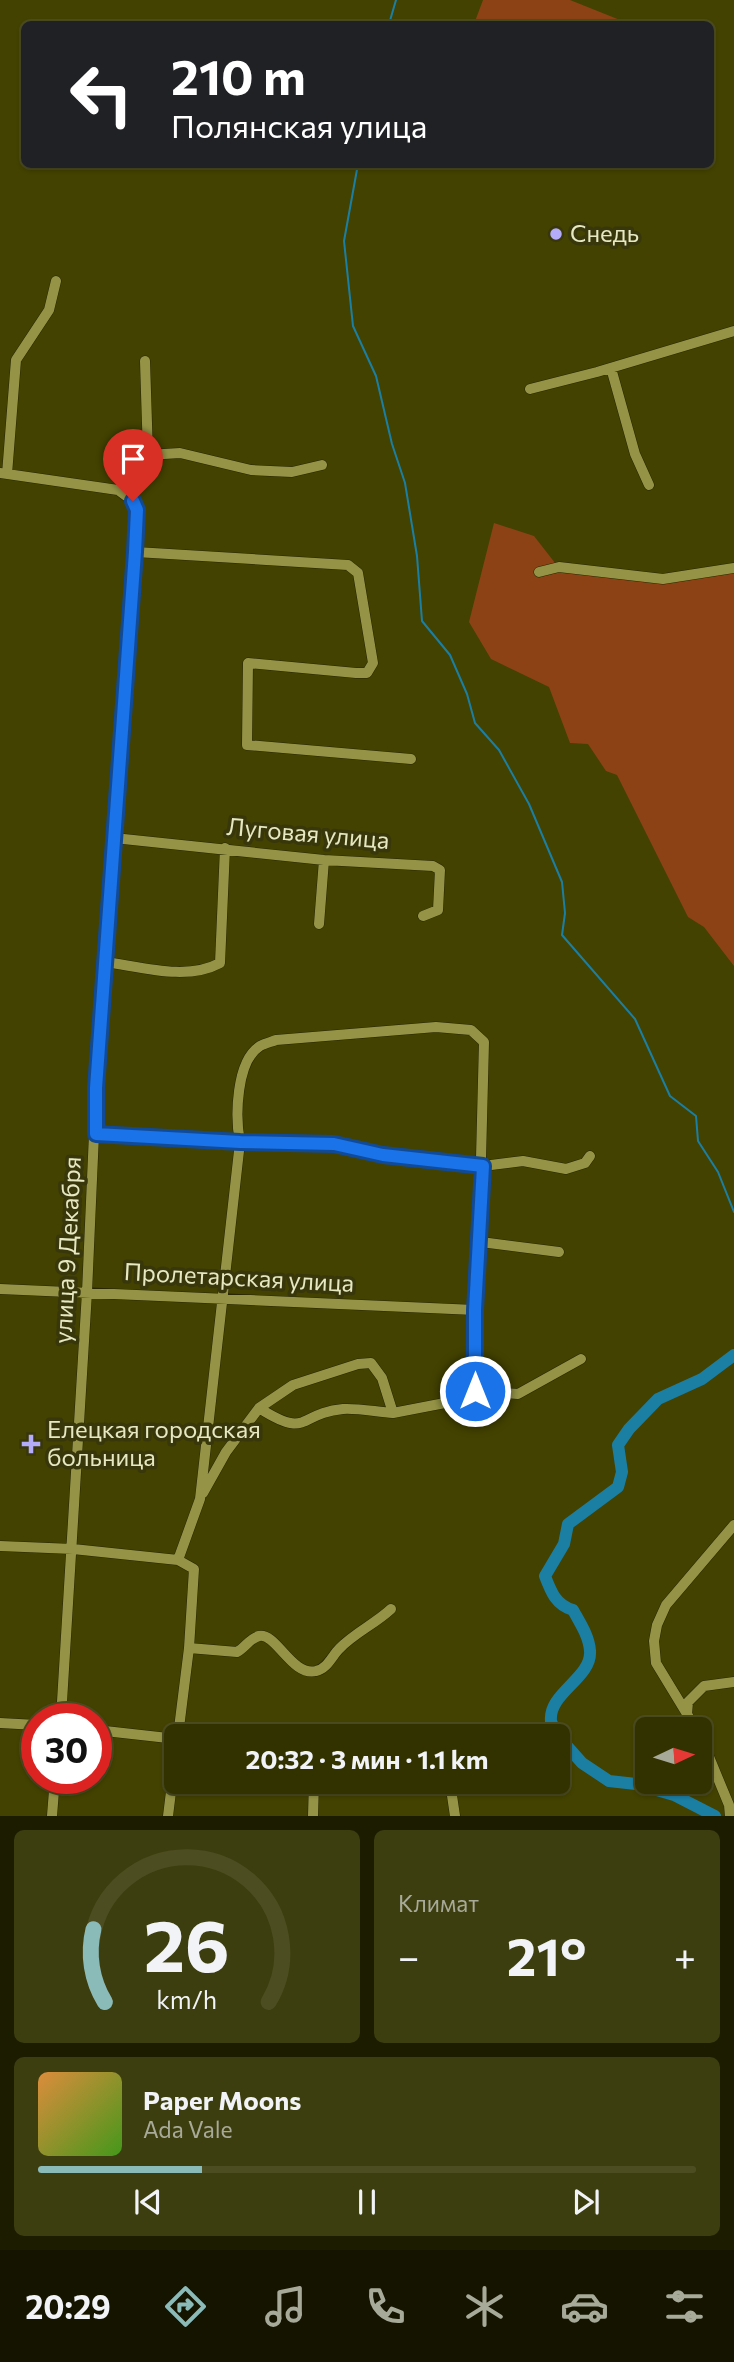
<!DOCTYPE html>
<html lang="ru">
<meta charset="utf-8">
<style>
body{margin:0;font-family:Commissioner,sans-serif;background:#3d3e0f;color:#f1f3f6;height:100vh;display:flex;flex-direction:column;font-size:26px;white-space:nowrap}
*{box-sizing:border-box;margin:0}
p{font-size:23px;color:#a8aa99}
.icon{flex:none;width:38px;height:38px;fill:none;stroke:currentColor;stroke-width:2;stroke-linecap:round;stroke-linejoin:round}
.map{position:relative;height:1816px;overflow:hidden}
.drawer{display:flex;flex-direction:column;gap:14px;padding:14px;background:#1c1c00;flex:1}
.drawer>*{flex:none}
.banner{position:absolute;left:21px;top:21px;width:693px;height:147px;border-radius:10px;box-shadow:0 2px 5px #0004,0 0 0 2px #4d4d22;background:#202124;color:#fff;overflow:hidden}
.needle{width:46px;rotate:86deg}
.controls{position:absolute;left:635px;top:1717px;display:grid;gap:14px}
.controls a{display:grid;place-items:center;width:77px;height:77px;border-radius:10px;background:#323200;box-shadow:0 2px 5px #0004,0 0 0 2px #4d4d22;font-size:35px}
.speed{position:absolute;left:21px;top:1703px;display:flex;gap:14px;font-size:35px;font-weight:700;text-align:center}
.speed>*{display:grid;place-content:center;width:91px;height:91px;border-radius:50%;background:#323200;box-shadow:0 2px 5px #0004,0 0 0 2px #4d4d22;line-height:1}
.speed .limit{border:10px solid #d22;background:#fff;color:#111}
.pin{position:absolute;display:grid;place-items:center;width:60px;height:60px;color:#fff;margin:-72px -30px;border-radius:50% 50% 50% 0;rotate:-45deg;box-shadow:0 0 7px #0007}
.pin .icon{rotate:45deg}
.me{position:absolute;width:77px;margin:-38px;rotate:0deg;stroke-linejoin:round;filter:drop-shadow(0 0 5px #0008)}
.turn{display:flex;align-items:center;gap:24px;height:147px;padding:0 35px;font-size:32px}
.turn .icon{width:91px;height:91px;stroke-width:2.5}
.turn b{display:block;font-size:49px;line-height:60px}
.big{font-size:52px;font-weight:700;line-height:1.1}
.drawer .card{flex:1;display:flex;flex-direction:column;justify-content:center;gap:10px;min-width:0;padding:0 24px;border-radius:10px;background:#3d3e0f}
.drawer .dial{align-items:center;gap:0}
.dial svg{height:182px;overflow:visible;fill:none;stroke:#4d4d22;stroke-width:7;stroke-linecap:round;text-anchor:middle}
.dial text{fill:#f1f3f6;stroke:none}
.song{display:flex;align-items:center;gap:21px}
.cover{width:84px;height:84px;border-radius:10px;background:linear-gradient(135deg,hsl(30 70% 55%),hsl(100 70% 35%))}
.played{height:7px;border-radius:4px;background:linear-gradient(90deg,#8bbbb9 25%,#4d4d22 25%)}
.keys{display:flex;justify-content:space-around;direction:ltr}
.heat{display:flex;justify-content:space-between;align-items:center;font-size:38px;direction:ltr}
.drawer .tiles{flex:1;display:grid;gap:14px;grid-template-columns:1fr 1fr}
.card:last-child{grid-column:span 2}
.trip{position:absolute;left:164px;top:1724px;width:406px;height:70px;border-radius:10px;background:#323200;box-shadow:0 2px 5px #0004,0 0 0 2px #4d4d22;font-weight:700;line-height:70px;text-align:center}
.tabs{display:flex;height:112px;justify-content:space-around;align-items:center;background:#141400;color:#a8aa99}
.tabs .icon{width:49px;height:49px}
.tabs .selected{color:#8bbbb9}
.tabs b{font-size:32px;color:#f1f3f6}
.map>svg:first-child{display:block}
.green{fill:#8c4214}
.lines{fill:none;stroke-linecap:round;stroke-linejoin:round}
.stream{stroke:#1b7fa4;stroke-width:2}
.river{stroke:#1b7fa4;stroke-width:12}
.minor-casing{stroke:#292700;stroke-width:11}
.minor{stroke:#959446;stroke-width:10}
.route-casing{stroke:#114b97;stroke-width:18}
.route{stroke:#1a73e8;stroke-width:12}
.poi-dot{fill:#b4acf9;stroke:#38370c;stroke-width:2.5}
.labels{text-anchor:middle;stroke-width:7;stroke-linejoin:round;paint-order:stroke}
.poi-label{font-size:24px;fill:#e7e8c1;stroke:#38370c;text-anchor:start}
.street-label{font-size:24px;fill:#e7e8c1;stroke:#38370c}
</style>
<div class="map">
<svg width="734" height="1816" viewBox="0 0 734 1816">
<rect width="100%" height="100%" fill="#434200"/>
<path class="green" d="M483,0H570L620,20L618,24H474Z
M494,523L534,536L559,568L653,579L734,568V966L704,927L688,917L617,775L606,771L588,744L570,743L549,687L491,659L469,622Z"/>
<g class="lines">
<path class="stream" d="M389,24L396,0
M358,164L344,241L353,326L376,376L392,444L405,483L417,556L422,621L450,655L467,694L475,723L499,750L529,804L562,882L565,913L562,935L635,1019L670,1096L696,1116L698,1141L718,1172L734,1212"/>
<path class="river" d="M558,1736C556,1732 552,1725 551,1721C548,1693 592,1678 590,1651C589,1636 580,1623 573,1610C556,1605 551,1592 545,1576L564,1544L568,1524L618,1487L622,1472L618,1445L629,1429L658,1399L702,1379L734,1355
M558,1736L582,1763L609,1781L636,1784L674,1795L715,1816"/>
<g class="minor-casing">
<path id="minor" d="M611,368L635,454L649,485
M530,389L597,372L734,331
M148,455L180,453L251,470L292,472L322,465
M0,473L118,490L133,501L137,510L96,1089L87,1292L61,1718
M7,474L16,360L49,310L56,281
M127,495L148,455L145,361
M136,552L348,565L358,573L373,663L367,673H356L248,663L247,745L411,759
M539,572L559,567L663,579L734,568
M114,838L324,860L433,866L440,870L438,910L423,916
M319,924L324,860
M106,962C142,967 187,981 220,963L225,848
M96,1134L240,1142L334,1144L383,1155L483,1166L523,1161L566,1169L585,1163L590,1156
M481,1242L559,1252
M0,1289L475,1310
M259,1408C309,1440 298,1413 343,1409C358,1408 377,1412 393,1413
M203,1493L226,1452L259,1408L293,1385L358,1364L371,1363L382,1378L393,1413L450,1402L475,1391L518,1394L581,1359
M0,1546L73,1549L178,1560
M189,1648L237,1652C245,1648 250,1638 259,1636C276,1632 292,1677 316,1671C327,1669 332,1656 339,1649C354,1633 375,1624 391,1609
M687,1714L656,1663L654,1641L657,1625L666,1605L734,1525
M0,1723L37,1725
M696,1729L687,1714L688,1702L704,1686L734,1682
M96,1730L177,1739
M700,1735L729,1805L730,1816
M178,1736L189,1648L194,1569L178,1560L200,1499L240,1142C235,1117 236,1061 260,1046C265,1043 271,1042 276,1040L436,1027L471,1030L484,1042L475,1391
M450,1782L455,1816
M52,1816L55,1778
M168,1816L177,1743
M313,1816L314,1782"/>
</g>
<use href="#minor" class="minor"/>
</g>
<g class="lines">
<g class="route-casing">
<path id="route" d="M133,501L137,510L135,552L96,1088V1134L240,1142L334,1144L383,1155L483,1166L475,1310V1391"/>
</g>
<use href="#route" class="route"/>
</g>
<g class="poi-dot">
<circle cx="556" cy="234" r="7"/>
<path d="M27.5 1433.5h7v7h7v7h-7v7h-7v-7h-7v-7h7z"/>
</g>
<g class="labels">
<g class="poi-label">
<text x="570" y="242">Снедь</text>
<text x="47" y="1438">Елецкая городская<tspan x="47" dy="28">больница</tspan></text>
</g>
<g class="street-label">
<text transform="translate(308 834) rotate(5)" y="8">Луговая улица</text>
<text transform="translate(68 1250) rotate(-87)" y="8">улица 9 Декабря</text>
<text transform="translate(239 1278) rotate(3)" y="8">Пролетарская улица</text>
</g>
</g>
</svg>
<div class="controls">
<a><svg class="needle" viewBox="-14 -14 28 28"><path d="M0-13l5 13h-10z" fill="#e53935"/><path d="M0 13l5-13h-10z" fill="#a8aa99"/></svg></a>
</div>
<div class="speed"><div class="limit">30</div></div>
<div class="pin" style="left:133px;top:501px;background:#d93025"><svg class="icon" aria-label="arrive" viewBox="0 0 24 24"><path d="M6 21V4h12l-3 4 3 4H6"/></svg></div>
<svg class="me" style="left:475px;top:1391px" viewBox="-20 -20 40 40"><circle r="17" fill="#1a73e8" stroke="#fff" stroke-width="3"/><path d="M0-11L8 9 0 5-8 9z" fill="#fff"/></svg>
<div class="trip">20:32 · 3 мин · 1.1 km</div>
<div class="banner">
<div class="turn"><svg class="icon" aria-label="left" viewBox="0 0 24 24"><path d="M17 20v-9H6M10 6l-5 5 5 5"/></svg><div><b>210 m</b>Полянская улица</div></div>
</div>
</div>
<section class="drawer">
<div class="tiles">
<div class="card dial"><svg viewBox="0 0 100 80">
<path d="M14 69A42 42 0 1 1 86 69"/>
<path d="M14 69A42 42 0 0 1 9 37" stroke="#8bbbb9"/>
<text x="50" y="56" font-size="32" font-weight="700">26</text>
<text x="50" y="72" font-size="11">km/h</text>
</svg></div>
<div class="card"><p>Климат</p>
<div class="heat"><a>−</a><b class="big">21°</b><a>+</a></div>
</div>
<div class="card">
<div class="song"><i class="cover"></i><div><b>Paper Moons</b><p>Ada Vale</p></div></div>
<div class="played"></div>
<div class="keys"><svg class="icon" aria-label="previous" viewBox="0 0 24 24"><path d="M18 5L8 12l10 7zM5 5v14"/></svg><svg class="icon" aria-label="pause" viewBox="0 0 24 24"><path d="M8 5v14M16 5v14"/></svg><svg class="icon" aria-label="next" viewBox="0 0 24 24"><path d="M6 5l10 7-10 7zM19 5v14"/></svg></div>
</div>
</div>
</section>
<nav class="tabs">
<b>20:29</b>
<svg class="icon selected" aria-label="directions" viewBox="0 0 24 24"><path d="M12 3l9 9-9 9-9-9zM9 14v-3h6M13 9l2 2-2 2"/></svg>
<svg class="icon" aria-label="music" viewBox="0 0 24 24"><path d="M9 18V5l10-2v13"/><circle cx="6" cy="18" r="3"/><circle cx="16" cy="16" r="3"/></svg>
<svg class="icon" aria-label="phone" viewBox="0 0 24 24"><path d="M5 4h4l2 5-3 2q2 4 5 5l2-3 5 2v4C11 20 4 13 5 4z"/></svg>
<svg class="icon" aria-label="climate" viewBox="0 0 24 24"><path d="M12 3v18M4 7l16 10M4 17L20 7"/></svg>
<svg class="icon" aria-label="car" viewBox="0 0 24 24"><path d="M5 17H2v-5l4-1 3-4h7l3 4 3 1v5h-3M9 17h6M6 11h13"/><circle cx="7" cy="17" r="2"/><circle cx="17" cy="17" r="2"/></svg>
<svg class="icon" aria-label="filters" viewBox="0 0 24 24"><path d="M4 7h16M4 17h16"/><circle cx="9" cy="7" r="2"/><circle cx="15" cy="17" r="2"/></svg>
</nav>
